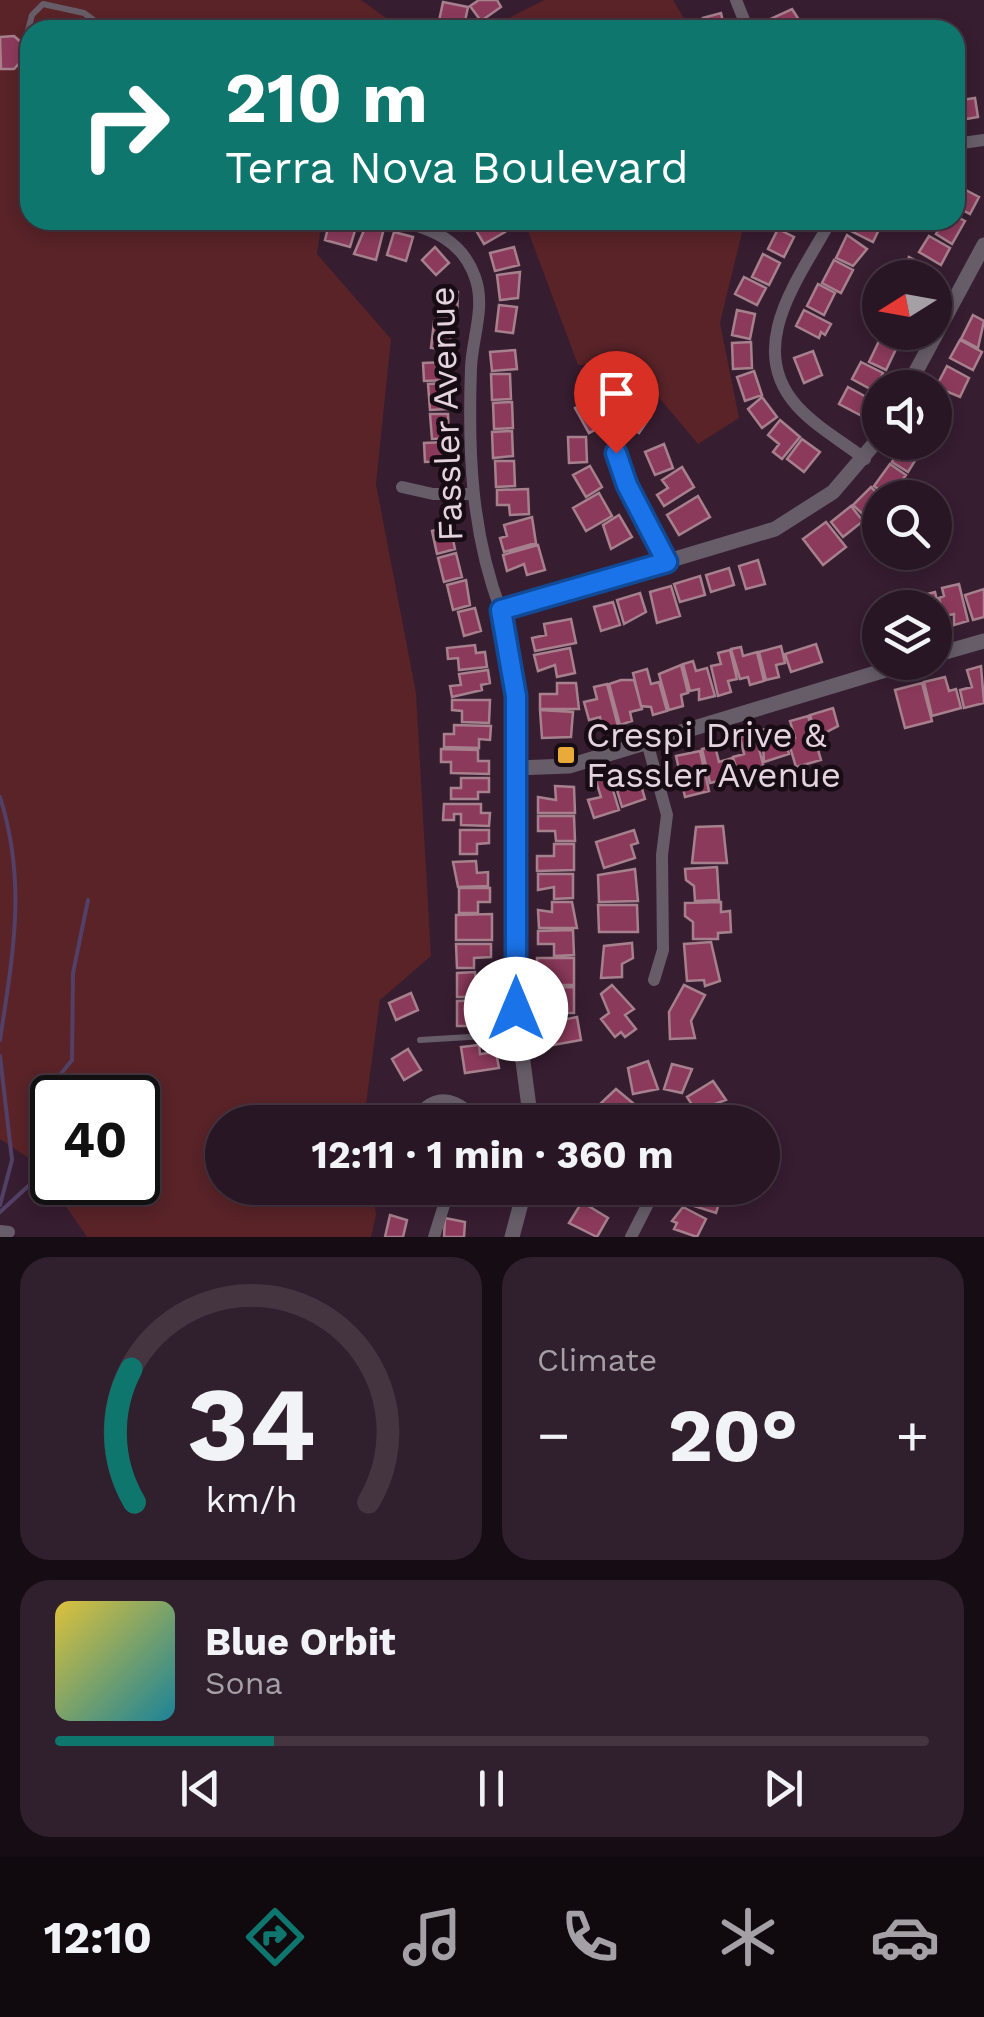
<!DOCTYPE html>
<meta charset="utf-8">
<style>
body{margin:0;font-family:"Work Sans",sans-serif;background:#301f2c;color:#f1f3f6;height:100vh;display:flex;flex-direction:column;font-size:38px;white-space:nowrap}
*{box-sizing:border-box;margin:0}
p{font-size:32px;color:#a59fa6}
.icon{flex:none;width:55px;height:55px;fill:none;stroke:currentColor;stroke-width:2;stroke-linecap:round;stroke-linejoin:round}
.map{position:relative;height:1237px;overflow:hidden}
.sheet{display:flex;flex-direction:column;gap:20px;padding:20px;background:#160c14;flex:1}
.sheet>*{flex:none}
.top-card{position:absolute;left:20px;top:20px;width:945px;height:210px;border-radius:30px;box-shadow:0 5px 15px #0003,0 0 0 2px #443541;background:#0f766e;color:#fff;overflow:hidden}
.needle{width:65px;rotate:259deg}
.fabs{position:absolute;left:862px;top:260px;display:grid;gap:20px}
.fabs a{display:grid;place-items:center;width:90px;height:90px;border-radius:50%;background:#281624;box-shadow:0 5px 15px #0003,0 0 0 2px #443541;font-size:50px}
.speed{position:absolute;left:30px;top:1075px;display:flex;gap:20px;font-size:50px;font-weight:700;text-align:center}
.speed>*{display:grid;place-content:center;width:130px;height:130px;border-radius:50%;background:#281624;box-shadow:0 5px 15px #0003,0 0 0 2px #443541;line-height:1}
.speed .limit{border:5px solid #111;border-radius:15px;background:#fff;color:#111}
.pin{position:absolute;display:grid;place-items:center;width:85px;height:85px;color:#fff;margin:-102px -42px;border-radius:50% 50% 50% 0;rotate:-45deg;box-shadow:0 0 10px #0007}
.pin .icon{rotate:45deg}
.me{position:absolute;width:110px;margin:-55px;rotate:0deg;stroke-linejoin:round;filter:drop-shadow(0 0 8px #0008)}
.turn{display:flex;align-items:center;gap:35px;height:210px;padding:0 40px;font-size:45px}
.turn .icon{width:130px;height:130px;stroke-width:2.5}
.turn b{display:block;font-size:70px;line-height:85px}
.big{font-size:75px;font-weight:700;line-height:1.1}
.sheet .tile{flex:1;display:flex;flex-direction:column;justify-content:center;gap:15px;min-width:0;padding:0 35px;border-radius:30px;background:#301f2c}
.sheet .dial{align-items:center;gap:0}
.dial svg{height:260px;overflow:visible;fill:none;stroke:#443541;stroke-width:7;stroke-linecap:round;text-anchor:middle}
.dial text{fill:#f1f3f6;stroke:none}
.song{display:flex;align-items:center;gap:30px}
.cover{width:120px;height:120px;border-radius:15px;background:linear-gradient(135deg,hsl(50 70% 55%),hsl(190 70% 35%))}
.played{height:10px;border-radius:5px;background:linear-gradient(90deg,#0f766e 25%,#443541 25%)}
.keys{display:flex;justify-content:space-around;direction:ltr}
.heat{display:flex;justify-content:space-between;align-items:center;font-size:55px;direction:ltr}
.sheet .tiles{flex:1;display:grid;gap:20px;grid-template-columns:1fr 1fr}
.tile:last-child{grid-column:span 2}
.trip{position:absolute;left:205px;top:1105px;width:575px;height:100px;border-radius:50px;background:#281624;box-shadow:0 5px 15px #0003,0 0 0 2px #443541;font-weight:700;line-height:100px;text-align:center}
.dock{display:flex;height:160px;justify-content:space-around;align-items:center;background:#10090e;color:#a59fa6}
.dock .icon{width:70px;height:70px}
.dock .on{color:#0f766e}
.dock b{font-size:45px;color:#f1f3f6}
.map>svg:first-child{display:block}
.green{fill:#592328;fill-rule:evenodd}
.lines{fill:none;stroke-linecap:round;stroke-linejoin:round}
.stream{stroke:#534066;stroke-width:4}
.building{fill:#8c3a5c;stroke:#a6808d;stroke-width:2.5}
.service{stroke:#665d69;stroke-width:6}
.minor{stroke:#665d69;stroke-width:12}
.tertiary{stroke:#665d69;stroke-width:15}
.route-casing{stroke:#114b97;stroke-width:25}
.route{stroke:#1a73e8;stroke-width:18}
.poi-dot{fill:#e9ab38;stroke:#170c14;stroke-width:4}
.labels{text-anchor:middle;stroke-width:9;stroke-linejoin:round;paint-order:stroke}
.street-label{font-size:35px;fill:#e5d4e0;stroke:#170c14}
.poi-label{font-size:35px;fill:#e5d4e0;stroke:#170c14;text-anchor:start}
</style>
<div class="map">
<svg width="984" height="1237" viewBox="0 0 984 1237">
<rect width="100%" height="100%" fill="#361d30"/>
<path class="green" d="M0,0H361L403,30H30V220H322L317,254L391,339L376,484L416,693L431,956L380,1000L366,1104L367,1122H222V1188H373L376,1215L371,1237H87L36,1163L0,1139ZM52,1098H138V1182H52Z
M544,0H673L691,30H486Z
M524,220H745L720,323L739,418L698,444L630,363L578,365Z"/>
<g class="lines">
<path class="stream" d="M0,797C27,882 13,954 0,1040
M0,1056L12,1160L0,1205
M0,1212L48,1168L40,1100L72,1060L73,973L88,900"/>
</g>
<path class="building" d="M479,0H497L501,7L481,21L470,6Z
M443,2L468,7L464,26L439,21Z
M792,9L803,26L772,30L766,21Z
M721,13L725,30H706L703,18Z
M14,36L22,43L24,58L14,69H1L0,37Z
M975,98L978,117L955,121V101Z
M956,185L979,197L970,214L955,206Z
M955,216L965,221L952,244L936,234L944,220H955Z
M330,220L357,224L350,247L325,240Z
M487,220H499L505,232L484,244L474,227Z
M854,220L883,221L873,242L849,230Z
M367,223L384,228L376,260L354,254Z
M778,229L794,237L784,257L768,249Z
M394,232L413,237L406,261L387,255Z
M847,235L867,249L853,266L836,258Z
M929,236L950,248L941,265L919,252Z
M435,247L449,263L436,275L422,260Z
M514,247L519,265L495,271L490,253Z
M763,254L780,263L769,285L752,277Z
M909,257L938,272L935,278L901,273Z
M834,260L853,270L841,293L822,283Z
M520,272L518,298L500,300L497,275Z
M744,277L766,288L757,305L735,294Z
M818,284L835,293L824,315L807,306Z
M439,291L458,292L457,317L438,316Z
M499,305L517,307L513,333L496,331Z
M737,310L755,314L750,339L732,335Z
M804,310L831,324L825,335L821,332L819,338L796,326Z
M973,315L984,321L978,348L961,339Z
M434,322L452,324L449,350L431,348Z
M880,339L897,347L886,370L869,362Z
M960,340L982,352L973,370L950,358Z
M751,342L752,368L733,369L732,343Z
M515,350L517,369L492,371L490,352Z
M813,351L822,375L804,383L794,358Z
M446,362L447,380L424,381L423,363Z
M861,362L883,373L874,391L852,379Z
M947,366L969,378L960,397L936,387Z
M754,371L762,395L745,401L737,377Z
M491,374H510L511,399L492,400Z
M447,383L448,409L430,410L428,384Z
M848,387L870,399L862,416L839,404Z
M762,397L777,417L762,428L748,409Z
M590,400L594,408L603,404L612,421L589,433L575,408Z
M628,401L650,417L639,433L617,418Z
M512,402L513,428L494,429L493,403Z
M430,414H448L449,438L432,439Z
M780,420L800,437L782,459L773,452L779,444L768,435Z
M512,431L513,456L493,458L492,432Z
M568,437H586L587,462L569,463Z
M802,439L820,452L804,472L787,459Z
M447,442L448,461L425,462L424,443Z
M903,442L921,451L908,472L892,462Z
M664,444L673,468L655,475L645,452Z
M495,461H514L515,486L496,487Z
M890,464L906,475L889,497L874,486Z
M590,466L602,487L586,497L573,475Z
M682,467L694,487L664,506L657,495L668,488L662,480Z
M871,487L882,498L868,519L853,505Z
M528,489L529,514L510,515L509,505H497V490Z
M599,493L612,516L586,531L573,508Z
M698,496L710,517L679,535L667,515Z
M851,506L863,521L843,537L831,522Z
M619,515L632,537L611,549L603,525Z
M532,517L536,543L504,552L500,538L507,536L504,525Z
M826,522L846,547L823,565L803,539Z
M450,526L455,549L437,554L432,531Z
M538,545L545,570L527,575L524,564L507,571L503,555Z
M456,553L462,577L444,582L438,558Z
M758,560L765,584L746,589L739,566Z
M729,568L734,585L711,592L706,575Z
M700,576L705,595L680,602L674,584Z
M466,580L470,605L453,610L447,585Z
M959,584L968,621L954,625V614L944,616L939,598L944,596L942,588Z
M671,586L680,616L657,623L650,592Z
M984,589V617L973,620L965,595Z
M935,592L941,617L935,618V608H919L916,597Z
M640,593L646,612L624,624L617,600Z
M613,602L620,625L601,631L594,607Z
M475,608L481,631L464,636L458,612Z
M571,619L576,643L535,651L532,638L546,635L544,624Z
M816,644L822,662L791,672L785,654Z
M475,645L476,653L485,652L487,667L459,670L458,658L448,659L447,648Z
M781,646L785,663L776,665L779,677L766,680L759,652Z
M741,647L743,656L757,652L764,681L750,685L748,677L740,679L731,649Z
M570,648L575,673L557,677L555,665L538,671L534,655Z
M730,650L737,679L728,681L731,692L718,696L711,666L721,664L718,653Z
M693,661L696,671L707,668L715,696L699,700V689L690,691L683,664Z
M681,665L688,693L681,695L683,706L669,710L659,674Z
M981,666L984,703L964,708L960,690L972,687L967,670Z
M647,669L651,684L659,682L667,711L653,715L651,707L641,706L633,673Z
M488,670L490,683L481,685L482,690L452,697L450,686L461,685L459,674Z
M945,677L949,691L956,689L961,708L932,716L924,682Z
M621,680H634L642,709L630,712L632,721L620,725L609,684Z
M557,683H576L579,709H540V694H557Z
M922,683L932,721L905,728L895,690Z
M607,684L618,726L603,730L600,717L589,720L584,702L597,699L594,687Z
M452,700H490L489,723L462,722V711L452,710Z
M833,708L838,726L817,737L810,715Z
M540,710L573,712L571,737L542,738Z
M808,716L821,760L796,767L788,740L795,738L790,721Z
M454,725L491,726L490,740L479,739V748L444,747V734H454Z
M769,728L773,739L784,736L789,754L764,762L762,730Z
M755,733L766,776L753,780L750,772L738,775L733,757L744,754L740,737Z
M715,746L719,762L732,758L737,777L710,783L702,749Z
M441,749L478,750V761H489V774L451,773V762H441Z
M700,751L709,791L685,797L676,756Z
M626,772L630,785L640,782L645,799L622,807L613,777Z
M609,777L619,810L594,818L588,800L601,797L596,781Z
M461,778H489V792H478V799H451V788H461Z
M555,786L574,787L575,813H538V797L556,800Z
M444,804H481V813H490L489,826L461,825V814H454V820H443Z
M538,816H574L575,841H556L555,831H538Z
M723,826L727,863H692L696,827Z
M460,830H489V843L477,844V854H460Z
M634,830L638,843L631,845L635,858L604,868L596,842Z
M554,844H574V870L537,871V856H554Z
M476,861L477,873L488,872V886L458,887L453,862Z
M717,867L719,900L695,901L694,886L686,880L685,869Z
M635,869L638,901L599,902L598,875Z
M538,874H573V898L554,899V887L538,890Z
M459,888H490V902H478V913H459Z
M552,902H572L577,928H539L538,910L552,912Z
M721,902V912L730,911L731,932L718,933V939H693V922L685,916V903Z
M598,905H637L638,932H599Z
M492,914V940H456V915Z
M573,930L574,955L554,956V944H538V931Z
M711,942L720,981L705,986L704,980L687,981L684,944Z
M632,943L633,958L622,964V977L601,978L604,946Z
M456,944H491V957L474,958V968H457Z
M537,958H574V985H537Z
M475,972L476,983H491V997H457V973Z
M612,985L634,1009L625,1015L636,1029L625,1037L621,1032L615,1037L601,1019L609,1013L601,994Z
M684,985L705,995L691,1021L695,1038L670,1039L669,1012Z
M574,987V1013H555V1002H538V988Z
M411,993L418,1010L396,1020L389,1003Z
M490,1000L491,1014L474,1015L475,1026H457V1001Z
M577,1017L581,1040L542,1047L540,1033L553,1030L552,1022Z
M479,1045L480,1054L496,1052L499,1068L465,1073L461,1047Z
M408,1049L421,1070L404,1080L392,1059Z
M648,1061L658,1089L633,1094L628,1068Z
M672,1064L692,1069L682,1093L664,1089Z
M713,1081L726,1100L696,1111L687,1097Z
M616,1089L634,1104L619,1122L598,1106Z
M682,1188H716L715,1191L722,1194L716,1213L678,1201Z
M582,1202L608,1218L597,1237L569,1223Z
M683,1207L706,1219L697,1237L674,1229L677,1223L672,1221Z
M390,1215L407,1220L403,1237H385Z
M445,1218L465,1222L464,1237H444Z"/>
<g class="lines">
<path class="service" d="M26,38L32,15L43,4L84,13L107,30
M420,1040L517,1034"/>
<path class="minor" d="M736,0L748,30
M955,144L984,140
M399,220C433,230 462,240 475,277C486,307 472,338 471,368C468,452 471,532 501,611
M831,220C801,276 743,346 797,406C816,427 843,442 865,459
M616,453L627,485L667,562
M402,487L433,494H474
M647,742L667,815L662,855L663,950L654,980
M424,1122L426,1107C446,1091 465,1107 480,1122
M501,1188L512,1199L522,1201
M0,1231L9,1232
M434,1237L445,1202L441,1188
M631,1237L656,1188"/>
<path class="tertiary" d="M907,388L984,245
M935,655L984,641
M516,768L569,766L912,662
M531,1122L516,1009V696L501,611L775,529L833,492L880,437
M512,1237L525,1188"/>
</g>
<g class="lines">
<g class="route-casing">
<path id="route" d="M516,1009V696L501,610L667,562L627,485L616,453"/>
</g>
<use href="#route" class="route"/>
</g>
<rect class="poi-dot" x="556" y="745" width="20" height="20" rx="5"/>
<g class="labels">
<g class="street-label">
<text transform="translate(446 414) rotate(-92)" y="12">Fassler Avenue</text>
</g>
<g class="poi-label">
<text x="586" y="747">Crespi Drive &amp;<tspan x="586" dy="40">Fassler Avenue</tspan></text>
</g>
</g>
</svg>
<div class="fabs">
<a><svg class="needle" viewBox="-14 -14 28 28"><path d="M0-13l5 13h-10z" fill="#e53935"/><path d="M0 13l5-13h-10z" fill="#a59fa6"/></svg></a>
<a><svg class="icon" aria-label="sound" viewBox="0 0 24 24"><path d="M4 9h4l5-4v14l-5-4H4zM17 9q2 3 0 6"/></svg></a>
<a><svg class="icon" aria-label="search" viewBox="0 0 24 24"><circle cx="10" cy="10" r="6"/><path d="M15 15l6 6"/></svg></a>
<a><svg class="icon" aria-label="layers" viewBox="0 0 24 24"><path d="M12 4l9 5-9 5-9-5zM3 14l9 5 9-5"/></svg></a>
</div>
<div class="speed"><div class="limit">40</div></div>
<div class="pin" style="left:616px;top:453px;background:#d93025"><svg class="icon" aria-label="arrive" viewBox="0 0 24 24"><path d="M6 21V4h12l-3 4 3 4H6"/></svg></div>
<svg class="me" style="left:516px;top:1009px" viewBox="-20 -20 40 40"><circle r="19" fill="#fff"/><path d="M0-13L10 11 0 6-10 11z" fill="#1a73e8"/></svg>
<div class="trip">12:11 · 1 min · 360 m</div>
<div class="top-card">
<div class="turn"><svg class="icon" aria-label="right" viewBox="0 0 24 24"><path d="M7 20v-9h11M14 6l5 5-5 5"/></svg><div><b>210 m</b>Terra Nova Boulevard</div></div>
</div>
</div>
<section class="sheet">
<div class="tiles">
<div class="tile dial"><svg viewBox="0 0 100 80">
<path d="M14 69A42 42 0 1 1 86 69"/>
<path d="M14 69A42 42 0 0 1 13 28" stroke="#0f766e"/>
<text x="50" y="56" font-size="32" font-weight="700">34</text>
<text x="50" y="72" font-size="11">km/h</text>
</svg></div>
<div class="tile"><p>Climate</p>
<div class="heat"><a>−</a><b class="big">20°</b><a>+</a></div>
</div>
<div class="tile">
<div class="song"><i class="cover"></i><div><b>Blue Orbit</b><p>Sona</p></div></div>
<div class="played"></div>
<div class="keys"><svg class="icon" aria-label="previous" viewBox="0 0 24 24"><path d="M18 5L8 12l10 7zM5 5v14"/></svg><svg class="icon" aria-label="pause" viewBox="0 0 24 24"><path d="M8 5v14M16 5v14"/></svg><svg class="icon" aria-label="next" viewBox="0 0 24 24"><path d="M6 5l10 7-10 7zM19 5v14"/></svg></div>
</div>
</div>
</section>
<nav class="dock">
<b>12:10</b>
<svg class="icon on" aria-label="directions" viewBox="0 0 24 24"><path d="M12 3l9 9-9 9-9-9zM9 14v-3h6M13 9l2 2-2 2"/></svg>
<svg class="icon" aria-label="music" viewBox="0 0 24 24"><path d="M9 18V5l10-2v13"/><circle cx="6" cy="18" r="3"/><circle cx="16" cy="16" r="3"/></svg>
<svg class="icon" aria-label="phone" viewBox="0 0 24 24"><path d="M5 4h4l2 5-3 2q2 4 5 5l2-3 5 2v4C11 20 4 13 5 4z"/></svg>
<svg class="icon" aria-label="climate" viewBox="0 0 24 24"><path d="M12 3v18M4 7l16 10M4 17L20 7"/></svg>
<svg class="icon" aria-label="car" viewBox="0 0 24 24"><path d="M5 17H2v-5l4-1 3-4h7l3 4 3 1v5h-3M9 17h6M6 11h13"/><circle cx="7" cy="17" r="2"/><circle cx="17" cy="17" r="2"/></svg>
</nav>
